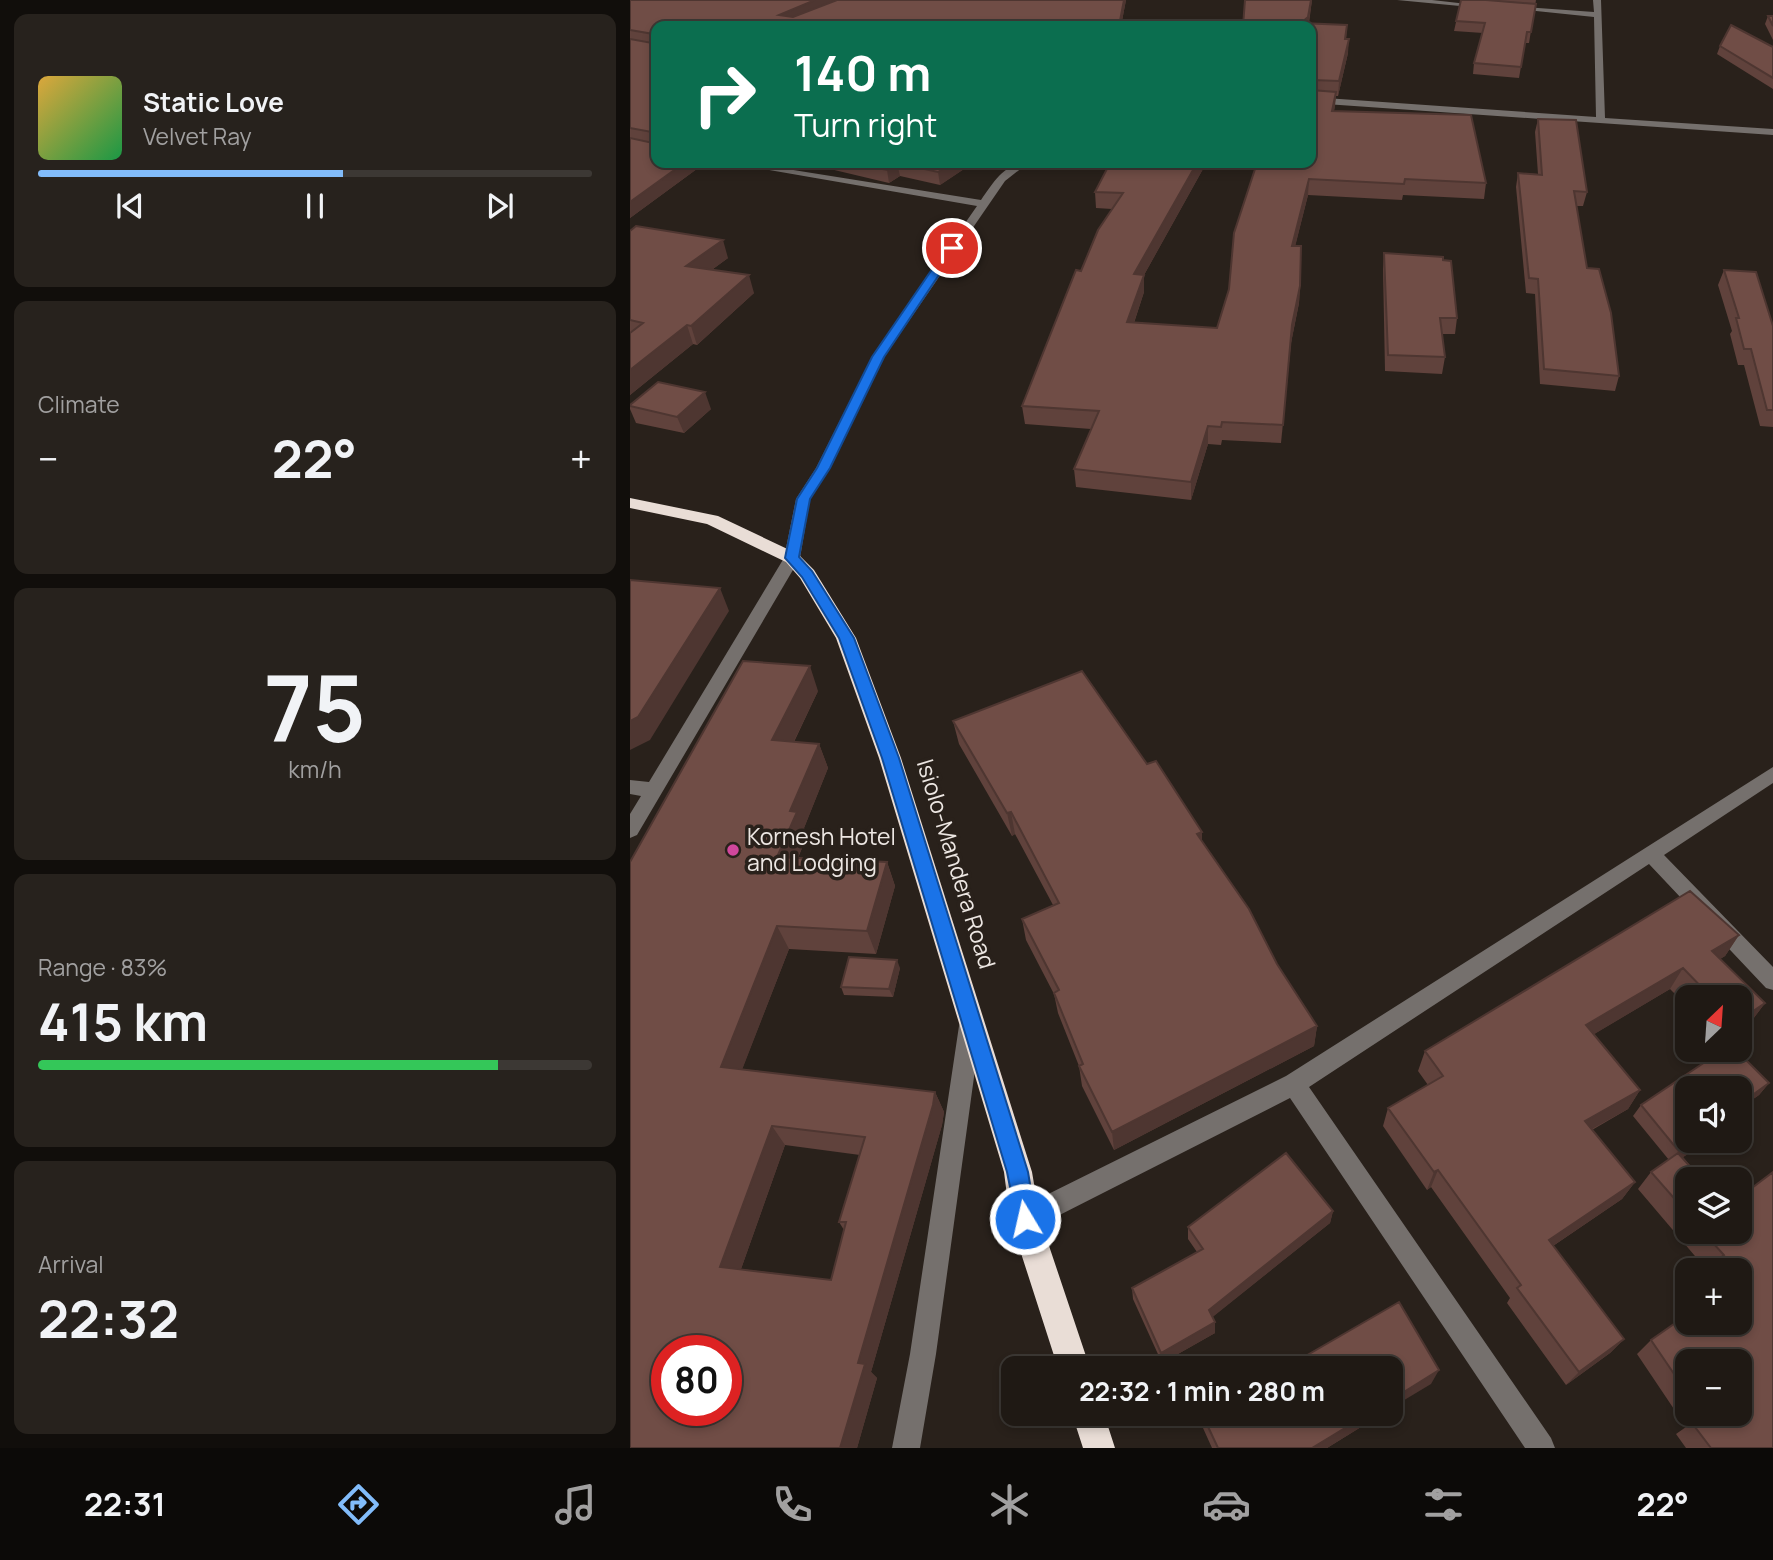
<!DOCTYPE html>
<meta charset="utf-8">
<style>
body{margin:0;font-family:Manrope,sans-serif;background:#27221d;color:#f1f3f6;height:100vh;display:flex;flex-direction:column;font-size:26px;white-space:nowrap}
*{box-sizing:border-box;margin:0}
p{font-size:23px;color:#a1a0a0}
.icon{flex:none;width:38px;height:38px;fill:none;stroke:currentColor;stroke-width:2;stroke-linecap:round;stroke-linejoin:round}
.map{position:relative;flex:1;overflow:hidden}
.side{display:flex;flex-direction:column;gap:14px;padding:14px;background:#110e0b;width:630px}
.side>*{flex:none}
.guide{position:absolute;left:21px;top:21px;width:665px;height:147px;border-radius:14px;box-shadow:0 4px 10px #0003,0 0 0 2px #3c3834;background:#0b6e4f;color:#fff;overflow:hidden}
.needle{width:46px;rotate:25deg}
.buttons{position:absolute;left:1045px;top:985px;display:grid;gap:14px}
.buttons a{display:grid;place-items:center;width:77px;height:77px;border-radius:14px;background:#1f1914;box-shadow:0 4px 10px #0003,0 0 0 2px #3c3834;font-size:35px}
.speed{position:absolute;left:21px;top:1335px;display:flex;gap:14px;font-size:35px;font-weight:700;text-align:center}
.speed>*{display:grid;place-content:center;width:91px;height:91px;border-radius:50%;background:#1f1914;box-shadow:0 4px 10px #0003,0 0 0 2px #3c3834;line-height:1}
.speed .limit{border:10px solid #d22;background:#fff;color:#111}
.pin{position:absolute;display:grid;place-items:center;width:60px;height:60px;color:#fff;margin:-30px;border:4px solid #fff;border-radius:50%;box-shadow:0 2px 7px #0007}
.me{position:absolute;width:77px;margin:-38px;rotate:351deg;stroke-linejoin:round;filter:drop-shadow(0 0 5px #0008)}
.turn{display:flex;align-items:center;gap:24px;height:147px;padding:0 28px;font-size:32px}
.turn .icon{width:91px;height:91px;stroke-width:2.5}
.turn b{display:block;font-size:49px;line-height:60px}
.big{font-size:52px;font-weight:700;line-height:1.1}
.side .widget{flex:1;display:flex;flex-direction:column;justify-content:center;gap:10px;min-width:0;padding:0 24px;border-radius:14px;background:#27221d}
.side .dial{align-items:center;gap:0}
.dial b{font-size:91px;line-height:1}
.song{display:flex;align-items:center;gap:21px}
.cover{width:84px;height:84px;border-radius:10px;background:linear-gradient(135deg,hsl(40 70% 55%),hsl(140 70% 35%))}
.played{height:7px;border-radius:4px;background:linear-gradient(90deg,#82bcfa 55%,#3c3834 55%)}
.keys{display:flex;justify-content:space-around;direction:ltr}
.heat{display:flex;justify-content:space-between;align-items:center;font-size:38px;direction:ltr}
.charge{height:10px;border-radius:5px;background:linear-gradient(90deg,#34c759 83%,#3c3834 0)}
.trip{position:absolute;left:371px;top:1356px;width:402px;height:70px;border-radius:14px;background:#1f1914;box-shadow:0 4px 10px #0003,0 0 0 2px #3c3834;font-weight:700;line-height:70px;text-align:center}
.tab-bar{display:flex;height:112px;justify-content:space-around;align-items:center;background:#0c0a08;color:#a1a0a0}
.tab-bar .icon{width:49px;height:49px}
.tab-bar .on{color:#82bcfa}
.tab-bar b{font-size:32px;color:#f1f3f6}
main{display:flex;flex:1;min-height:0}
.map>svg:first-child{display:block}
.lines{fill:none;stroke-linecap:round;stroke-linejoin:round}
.minor{fill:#75706d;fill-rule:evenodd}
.highway{fill:#e9ddd6;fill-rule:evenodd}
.wall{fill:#60423c;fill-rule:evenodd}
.shaded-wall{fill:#4e3631}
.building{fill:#704d46;stroke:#4e3631;stroke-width:2;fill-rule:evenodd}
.route{fill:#1a73e8;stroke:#114b97;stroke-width:2}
.hotel-dot{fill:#d1479c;stroke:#29211b;stroke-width:2.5}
.labels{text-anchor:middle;stroke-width:7;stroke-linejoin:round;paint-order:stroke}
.poi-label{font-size:23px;fill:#ede7e3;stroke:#29211b;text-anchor:start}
.street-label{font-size:23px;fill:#ede7e3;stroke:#29211b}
</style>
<main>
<section class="side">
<div class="widget">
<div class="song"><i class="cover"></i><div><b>Static Love</b><p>Velvet Ray</p></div></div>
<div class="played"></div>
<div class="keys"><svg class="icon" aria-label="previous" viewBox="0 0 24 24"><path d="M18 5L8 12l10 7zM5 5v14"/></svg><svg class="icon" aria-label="pause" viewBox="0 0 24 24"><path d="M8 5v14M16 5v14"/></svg><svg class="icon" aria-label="next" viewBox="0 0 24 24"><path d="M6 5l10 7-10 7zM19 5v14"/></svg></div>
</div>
<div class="widget"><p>Climate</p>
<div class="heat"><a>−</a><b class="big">22°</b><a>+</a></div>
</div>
<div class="widget dial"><b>75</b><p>km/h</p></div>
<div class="widget"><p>Range · 83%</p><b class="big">415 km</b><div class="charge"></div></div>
<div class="widget"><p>Arrival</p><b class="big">22:32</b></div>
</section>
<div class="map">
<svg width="1143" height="1448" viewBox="0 0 1143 1448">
<rect width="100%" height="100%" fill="#29211b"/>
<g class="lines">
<path class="minor" d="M767,0H802L855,6L851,8Z
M963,0H971L975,118L1143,129V135L681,103V97L966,117L964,17L878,8L882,6L964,12Z
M98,163H120L351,200C363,183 375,162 398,163L375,181L254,357L200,468L180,499L170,558L7,835L0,838V814L11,796L0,794V780L19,782L154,558L166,499L186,468L242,357L347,206Z
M1143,767V783L1034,855L1143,967V990L1136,988L1019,864L679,1087L921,1438L925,1448H895L660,1098L404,1228L395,1231L386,1228L383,1219L386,1210L656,1076Z
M340,1016L348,1019L351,1026L306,1354L290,1448H262L280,1354L329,1026L332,1019Z"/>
<path class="highway" d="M0,498L88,516L168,554L184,570L226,638L271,758L402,1172L410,1219L460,1368H428L380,1219L374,1172L249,758L206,638L170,578L156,562L77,524L0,508Z
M442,1414H474L485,1448H453Z"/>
</g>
<path class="wall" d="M0,0H496L491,26H26V163H75L0,218Z
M682,0L679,23L717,25L716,39L718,53L708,96H706L704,111L856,183L854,199L773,195L772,200L678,195L665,246L670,286L669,303L661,343L651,443L592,440L591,445L578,444L561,500L446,487L444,469L461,429L395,424L392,406L451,271L482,209L466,208L465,192L573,169L514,275V292L504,323L587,328L681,163V26H613Z
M831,0H906L899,43H895L889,78L843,74L844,63L853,33L824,31Z
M1138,16H1143V40L1135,24Z
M1090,46L1143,47V89L1087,54Z
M908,119L957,192L953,206H946L957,268L989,376L985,391L910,384L905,294L896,293L886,187L888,173L908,174L905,132Z
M168,163H343L310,185L270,176L259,183L179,164Z
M0,231L98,258L83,269L124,293L67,345L63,344L0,395Z
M754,253L827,318L825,334H812L815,357L812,374L755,371L753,269Z
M1094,270L1143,326V427L1130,426L1114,365H1108L1100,334L1102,331L1088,285Z
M0,405L81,409L54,433L6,423L0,409Z
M188,691L164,742L189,744L198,768L174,828L177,836L168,858L257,862L265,886L246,954L159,949L112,1069L305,1092L314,1112L312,1125L241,1372L247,1378L227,1448H0V862ZM155,1145L230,1155L209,1222L214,1230L201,1280L111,1269Z
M323,721L517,764L572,832V842L647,964L687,1026L684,1046L484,1150L452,1086L449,1066L428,1013L424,994L396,940L392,919L423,905L385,834L382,836L329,744Z
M1060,891L1109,935L1095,956L1090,959L1135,1003L1120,1023L1110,1030V998H1057V1006L1040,989L964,1034L1010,1090L998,1109L962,1130L1005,1182L992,1199L923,1246L994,1339L980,1353L936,1385L877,1303L880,1298L801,1187L797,1190L753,1126L758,1108L798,1085L788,1071L795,1051Z
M270,968L263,997L214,995L211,987Z
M1093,1050H1106L1139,1083L1129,1095L1110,1108V1088H1057V1141H1077L1053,1157L1072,1180H1057V1232H1110V1197L1143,1172V1448H1056L1046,1434L1056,1427L1007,1354L1021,1340L1057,1315V1323H1110V1270H1074L1076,1269L1008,1189L1021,1172L1039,1160L1003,1116L1011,1105ZM1057,1362H1110V1414H1057Z
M703,1211L700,1223L582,1317L585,1322V1333L532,1363L503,1299L502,1288L567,1252L558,1239V1227Z
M576,1414H752L697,1448H582L573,1428V1416Z"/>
<path class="shaded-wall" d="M185,0H213L151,26L149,15Z
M494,0H496L491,26H489Z
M681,0H682L678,26H671Z
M719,39L718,53L708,96L709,81Z
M706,92L705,107L700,126L702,111Z
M54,163H75L0,218V202Z
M267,163L270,176L259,183L257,170Z
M322,163H343L310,185L308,172Z
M567,163H573V169L514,275V292L498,340L497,322L504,274Z
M679,179L678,195L661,263L662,246Z
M93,240L98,258L62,284L56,266Z
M119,275L124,293L67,345L61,326Z
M670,286L669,303L661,343L651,443L662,325Z
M57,325L63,344L0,395V370Z
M75,392L81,409L54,433L47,417Z
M578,426V444L561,500V482Z
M90,588L99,611L20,740L0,750V721Z
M180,666L188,691L153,764L142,740Z
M189,744L198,768L174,828L177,836L158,880L147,857L160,811Z
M381,812L385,834L382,836L377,813Z
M572,832V854L567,834Z
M257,862L265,886L246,954L237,931Z
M147,926L159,949L105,1088L91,1067Z
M1109,935L1095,956L1069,972L1082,951Z
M267,960L270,968L263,997L259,989Z
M1053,968L1040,989L946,1045L956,1025Z
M1135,1003L1120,1023L1110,1030V1020Z
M687,1026L684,1046L484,1150L482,1132Z
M1139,1083L1129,1095L1110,1108V1104Z
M1010,1090L998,1109L944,1139L955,1121Z
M305,1092L314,1112L312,1125L241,1372L247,1378L227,1448H210L228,1363Z
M142,1126L155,1145L106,1283L90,1267Z
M1070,1141H1077L1043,1164L1051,1154Z
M808,1170L801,1187L797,1190L804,1172Z
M1005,1182L992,1199L908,1256L919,1240Z
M703,1211L700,1223L579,1320V1310Z
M585,1322V1333L532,1363L531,1353Z
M994,1339L980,1353L936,1385L949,1372Z
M809,1370L801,1384L761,1408V1400Z
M738,1414H752L697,1448H682Z"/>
<path class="building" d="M0,0H185L149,15L163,17L207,0H494L489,26H26V163H54L0,202V138L23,143L22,132L0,128V39L22,43L25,41L23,34L0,30Z
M615,0H681L678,17L671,23L717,25L715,39H719L709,81L682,80L681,81V26H613Z
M831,0H856L906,4L901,32H897L891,67L844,63L855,23L826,21Z
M1138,16H1143V26Z
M1101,25L1143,47V78L1090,46Z
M681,90L706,92L702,111L841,115L856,183L775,179L774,184L679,179L662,246H671L670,286L662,325L653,425L592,422L591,427L578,426L561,482L444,469L469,411L392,406L446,270L451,271L468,230L493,193L465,192L480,163H567L504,274L514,275L497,322L587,328L599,289L604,233L627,163H681Z
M908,119L946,120L957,192L944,191L957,268L969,269L981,313L989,376L914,369L908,279L899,278L888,173L912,175Z
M225,163H322L308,172L267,163L257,170Z
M6,226L93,240L56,266L119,275L61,326L57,325L0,370V333L13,323L0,320V231Z
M754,253L813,257V260L821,261L827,318H810L815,357L758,355Z
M1094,270L1126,272L1143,326V410H1137L1121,349H1114L1106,318H1109Z
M28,382L75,392L47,417L0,406V405Z
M0,580L90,588L8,717L0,721Z
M113,661L180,666L142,740L189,744L160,811L167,812L147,857L257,862L237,931L147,926L91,1067L305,1092L303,1105L228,1363L235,1364L210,1448H0V862ZM142,1126L235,1137L209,1222H216L201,1280L90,1267ZM37,1351H96V1410H37Z
M452,671L517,764L526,761L572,832L567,834L619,909L647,964L687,1026L482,1132L449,1066L453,1064L424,993L429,990L392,919L429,903L381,812L377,813L323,721Z
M1060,891L1109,935L1082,951L1135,1003L1110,1020V998H1082L1053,968L956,1025L1010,1090L955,1121L1005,1182L919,1240L994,1339L949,1372L887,1288L891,1285L808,1170L804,1172L758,1108L813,1076L795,1051Z
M219,957L267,960L259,989L211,987Z
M1093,1050H1106L1139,1083L1110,1104V1088H1057V1141H1070L1051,1154L1011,1105Z
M656,1153L703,1211L579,1310L585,1322L531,1353L502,1288L573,1249L558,1227Z
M1048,1153L1072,1180H1057V1213L1021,1172Z
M1143,1172V1448H1081L1062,1423L1073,1417L1071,1414H1110V1362H1057V1393L1021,1340L1057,1315V1323H1110V1270H1074L1094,1255L1073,1232H1110V1197Z
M769,1302L809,1370L761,1400V1368H655Z
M576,1414H738L682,1448H588L573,1416Z"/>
<path class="route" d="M318,246L327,248L254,357L200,468L180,499L169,557L182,571L224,638L269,758L398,1172L406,1219L403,1227L395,1230L388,1227L377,1172L252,758L209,638L172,577L155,558L167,499L187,468L242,357Z"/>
<circle class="hotel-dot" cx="103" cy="850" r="7"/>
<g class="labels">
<g class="poi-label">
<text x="117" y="845">Kornesh Hotel<tspan x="117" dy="26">and Lodging</tspan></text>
</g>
<g class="street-label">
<text transform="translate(326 864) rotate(73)" y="8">Isiolo-Mandera Road</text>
</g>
</g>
</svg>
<div class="buttons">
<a><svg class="needle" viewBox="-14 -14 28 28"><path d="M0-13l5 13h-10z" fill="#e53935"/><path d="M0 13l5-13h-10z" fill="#a1a0a0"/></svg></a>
<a><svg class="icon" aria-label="sound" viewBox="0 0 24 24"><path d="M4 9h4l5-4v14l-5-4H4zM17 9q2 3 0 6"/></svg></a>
<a><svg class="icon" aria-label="layers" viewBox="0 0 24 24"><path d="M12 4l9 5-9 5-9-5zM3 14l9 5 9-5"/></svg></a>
<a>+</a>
<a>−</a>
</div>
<div class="speed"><div class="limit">80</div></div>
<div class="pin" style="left:322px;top:248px;background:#d93025"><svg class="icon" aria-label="arrive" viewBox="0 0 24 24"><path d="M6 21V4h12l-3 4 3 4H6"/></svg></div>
<svg class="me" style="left:395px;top:1219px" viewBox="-20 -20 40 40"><circle r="17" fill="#1a73e8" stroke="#fff" stroke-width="3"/><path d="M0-11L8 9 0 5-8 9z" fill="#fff"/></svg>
<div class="trip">22:32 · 1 min · 280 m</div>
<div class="guide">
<div class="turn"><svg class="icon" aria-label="right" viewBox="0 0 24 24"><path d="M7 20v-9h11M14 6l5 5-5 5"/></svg><div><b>140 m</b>Turn right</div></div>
</div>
</div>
</main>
<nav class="tab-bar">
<b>22:31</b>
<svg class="icon on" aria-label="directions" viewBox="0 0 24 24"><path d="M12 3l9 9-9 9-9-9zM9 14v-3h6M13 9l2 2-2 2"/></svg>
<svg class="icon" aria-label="music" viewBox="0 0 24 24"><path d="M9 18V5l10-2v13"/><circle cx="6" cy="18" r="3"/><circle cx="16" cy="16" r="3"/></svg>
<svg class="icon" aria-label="phone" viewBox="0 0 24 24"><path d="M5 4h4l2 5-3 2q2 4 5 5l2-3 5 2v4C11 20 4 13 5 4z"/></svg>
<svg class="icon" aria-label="climate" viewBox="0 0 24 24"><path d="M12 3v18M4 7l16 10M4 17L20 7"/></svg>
<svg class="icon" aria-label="car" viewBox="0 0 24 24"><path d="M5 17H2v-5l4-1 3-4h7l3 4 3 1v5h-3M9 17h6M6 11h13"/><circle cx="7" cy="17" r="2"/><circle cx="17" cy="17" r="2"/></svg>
<svg class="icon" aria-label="filters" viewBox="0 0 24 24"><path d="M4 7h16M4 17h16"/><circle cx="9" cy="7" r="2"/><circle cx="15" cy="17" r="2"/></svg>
<b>22°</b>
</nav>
